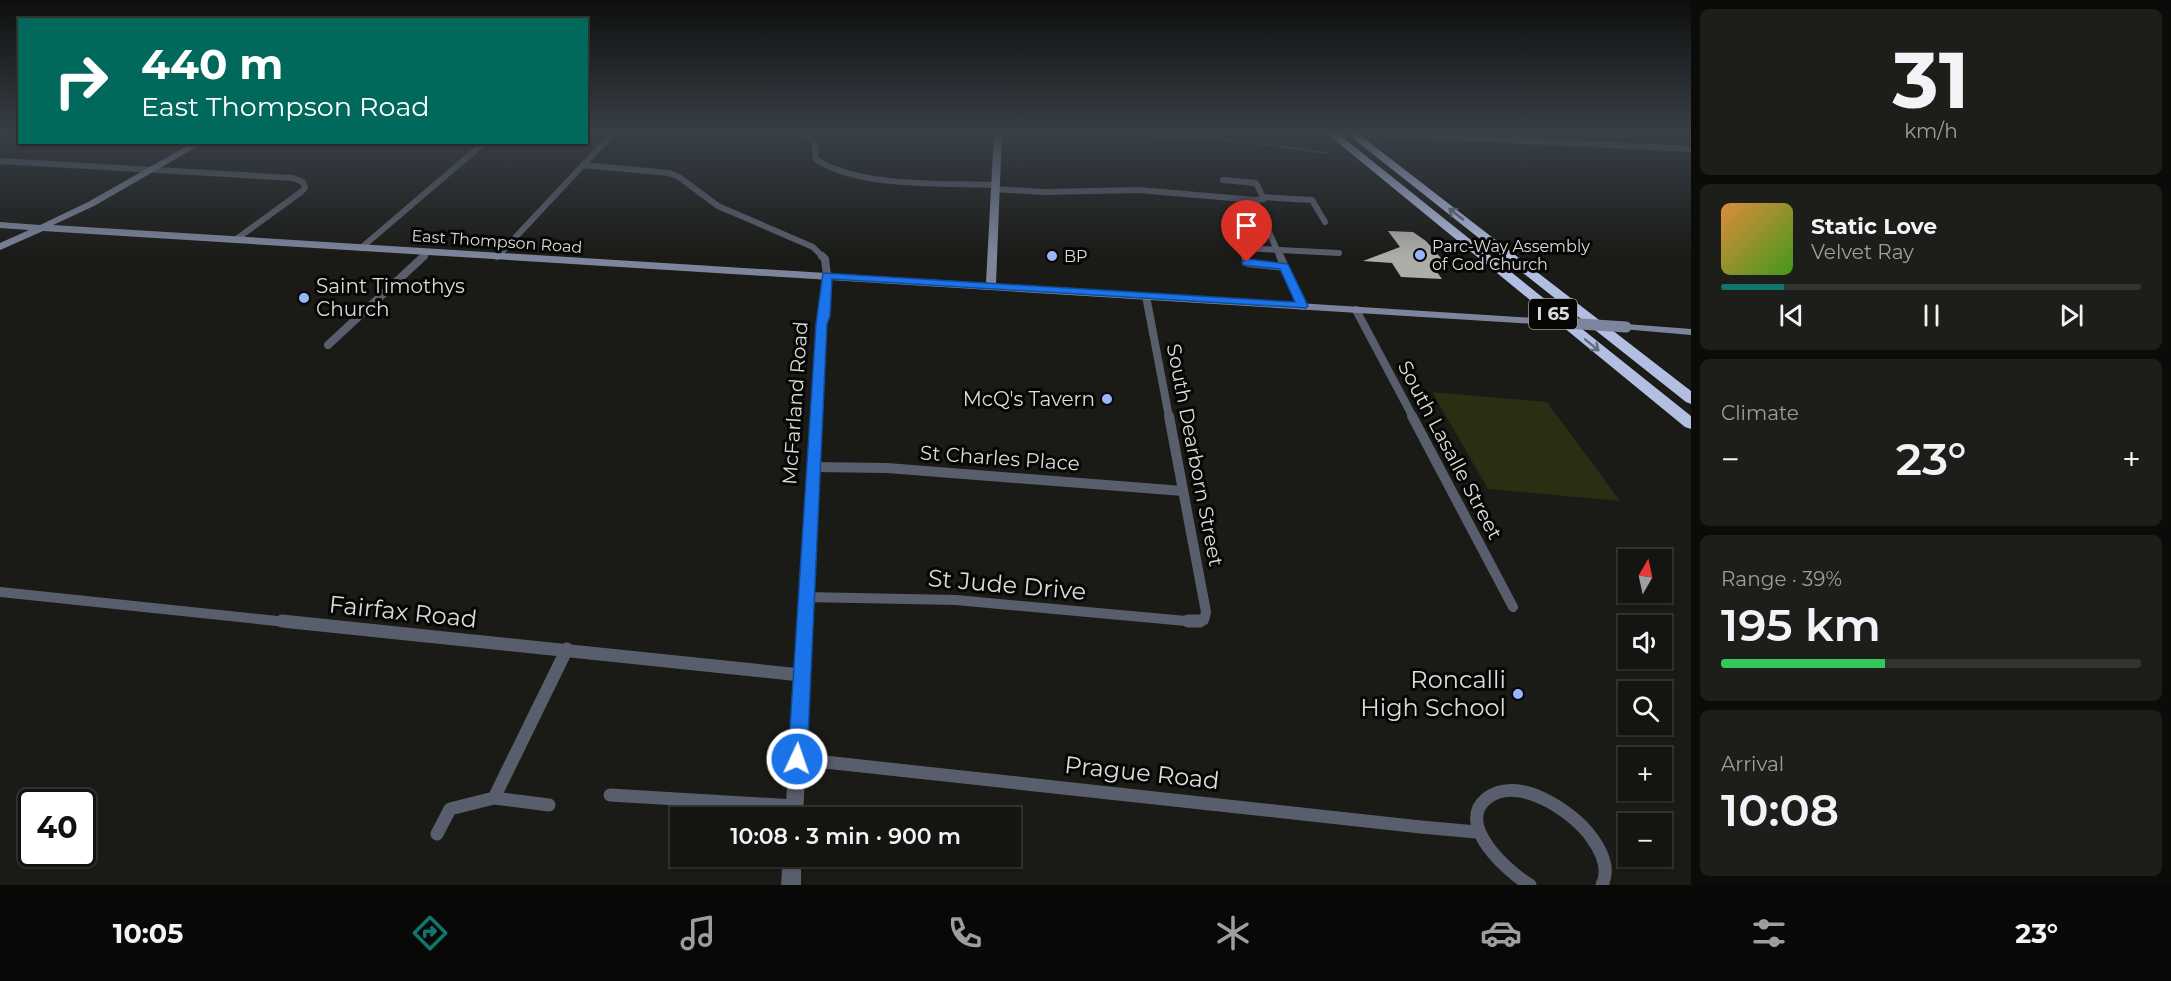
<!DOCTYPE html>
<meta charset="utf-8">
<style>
body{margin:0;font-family:Montserrat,sans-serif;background:#1d1d1a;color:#f1f3f6;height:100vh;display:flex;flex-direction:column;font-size:22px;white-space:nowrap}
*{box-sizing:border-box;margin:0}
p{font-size:20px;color:#9d9e9f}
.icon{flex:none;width:33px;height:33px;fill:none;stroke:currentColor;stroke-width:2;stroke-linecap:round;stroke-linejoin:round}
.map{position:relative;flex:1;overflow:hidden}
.side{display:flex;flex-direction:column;gap:9px;padding:9px;background:#0b0b09;width:480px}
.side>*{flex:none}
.top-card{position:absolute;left:18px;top:18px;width:570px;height:126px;border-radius:0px;box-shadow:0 2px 4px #0004,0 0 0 2px #333331;background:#00695c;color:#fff;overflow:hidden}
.needle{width:39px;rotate:9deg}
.controls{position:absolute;left:1618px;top:549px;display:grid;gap:12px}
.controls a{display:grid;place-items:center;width:54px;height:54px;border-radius:0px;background:#141411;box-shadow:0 2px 4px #0004,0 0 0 2px #333331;font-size:30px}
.speed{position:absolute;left:18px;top:789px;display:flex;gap:12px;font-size:30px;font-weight:700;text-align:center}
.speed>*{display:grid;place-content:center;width:78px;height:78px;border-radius:50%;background:#141411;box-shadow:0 2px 4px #0004,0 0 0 2px #333331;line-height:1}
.speed .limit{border:3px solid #111;border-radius:9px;background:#fff;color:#111}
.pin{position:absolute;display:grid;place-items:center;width:51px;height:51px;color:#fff;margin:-62px -26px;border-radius:50% 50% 50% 0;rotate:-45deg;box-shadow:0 0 6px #0007}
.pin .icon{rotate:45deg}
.me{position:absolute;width:66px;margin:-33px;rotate:3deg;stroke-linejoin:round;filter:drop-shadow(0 0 4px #0008)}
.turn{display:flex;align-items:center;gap:21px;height:126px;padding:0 24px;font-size:27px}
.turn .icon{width:78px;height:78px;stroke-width:2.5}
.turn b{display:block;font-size:42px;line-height:51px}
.big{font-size:45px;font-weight:600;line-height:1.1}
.side .widget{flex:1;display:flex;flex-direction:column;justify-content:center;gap:9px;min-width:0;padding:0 21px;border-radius:9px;background:#1d1d1a}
.side .dial{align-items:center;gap:0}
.dial b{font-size:78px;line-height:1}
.song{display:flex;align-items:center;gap:18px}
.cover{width:72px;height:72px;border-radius:9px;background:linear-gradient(135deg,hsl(30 70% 55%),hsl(100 70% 35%))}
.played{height:6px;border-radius:3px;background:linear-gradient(90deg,#0f766e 15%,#333331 15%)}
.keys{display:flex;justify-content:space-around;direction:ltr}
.heat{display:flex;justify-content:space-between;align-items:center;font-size:33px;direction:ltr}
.charge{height:9px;border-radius:4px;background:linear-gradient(90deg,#34c759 39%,#333331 0)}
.trip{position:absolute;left:670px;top:807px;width:351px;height:60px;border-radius:0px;background:#141411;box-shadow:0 2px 4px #0004,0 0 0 2px #333331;font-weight:600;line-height:60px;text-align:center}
.tabs{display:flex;height:96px;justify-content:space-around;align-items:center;background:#080807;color:#9d9e9f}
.tabs .icon{width:42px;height:42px}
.tabs .current{color:#0f766e}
.tabs b{font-size:27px;color:#f1f3f6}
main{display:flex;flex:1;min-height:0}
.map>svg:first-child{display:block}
.green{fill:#2b2e12}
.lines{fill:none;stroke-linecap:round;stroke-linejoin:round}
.stream{stroke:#535734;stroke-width:2}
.building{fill:#acada7}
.minor-far3{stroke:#595e6c;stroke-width:6}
.minor-far2{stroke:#595e6c;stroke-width:8}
.minor-far1{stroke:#595e6c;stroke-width:10}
.minor{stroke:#595e6c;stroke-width:13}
.tertiary{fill:#595e6c;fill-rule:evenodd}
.secondary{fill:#7d859c;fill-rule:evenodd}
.motorway{fill:#b2bfe2;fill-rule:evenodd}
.secondary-bridge{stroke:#7d859c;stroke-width:11}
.oneway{stroke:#656c7f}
.route{fill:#1a73e8;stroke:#114b97;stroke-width:1.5}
.poi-dot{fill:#9bb5fd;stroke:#060605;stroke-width:2}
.labels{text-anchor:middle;stroke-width:6;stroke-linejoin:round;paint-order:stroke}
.far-street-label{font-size:16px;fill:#dbdcd9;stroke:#060605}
.far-poi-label{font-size:16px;fill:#dbdcd9;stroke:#060605;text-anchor:start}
.shield{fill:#060605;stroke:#9b9c99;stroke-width:1.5}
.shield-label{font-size:18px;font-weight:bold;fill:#dbdcd9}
.poi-label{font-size:20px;fill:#dbdcd9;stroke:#060605;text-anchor:start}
.street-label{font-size:20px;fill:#dbdcd9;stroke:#060605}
.near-street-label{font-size:24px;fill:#dbdcd9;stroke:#060605}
.near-poi-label{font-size:24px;fill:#dbdcd9;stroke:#060605;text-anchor:end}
</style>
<main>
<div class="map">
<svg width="1691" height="885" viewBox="0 0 1691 885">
<rect width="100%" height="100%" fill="#1a1b17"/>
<path class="green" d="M1432,392L1547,402L1620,501L1488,489Z"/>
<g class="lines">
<path class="stream" d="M1144,134L1158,137
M1166,138L1233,140
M1242,141L1326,153"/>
</g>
<path class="building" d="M1388,231L1413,232L1426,241L1448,266L1432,265L1442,279L1401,277L1392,263L1363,261L1400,247Z"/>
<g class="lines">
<path class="minor-far3" d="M802,132L814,141L816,159C857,188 945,183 995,185
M1385,134L1691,149
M0,161L293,178L303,182L305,188L301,192L235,240
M583,165L669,173L679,177L718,206L813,247L823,257
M1223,180L1256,183L1263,197
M995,189L1043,192L1139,190L1255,200L1264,199L1263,197L1312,200L1325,222
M1255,200L1280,257
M361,248L485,142
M422,257L427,253
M497,257L614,132
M1246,257L1242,248L1339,253"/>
<path class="minor-far2" d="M822,256L825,259L827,276
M1245,256L1248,263L1284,267
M1280,256L1302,306
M1146,296L1169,417
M1356,310L1413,417
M328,345L424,256"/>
<path class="minor-far1" d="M1412,416L1513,607
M813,467L887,468L1183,491
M0,592L296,623
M805,597L956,600L1197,622L1204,620L1206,612L1169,416"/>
<path class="minor" d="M282,621L801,675
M1188,621H1200
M797,759L1421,827L1476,832L1478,827
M610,795L795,806
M494,798L567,649
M437,834L450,809L494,798L549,805
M1530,885C1509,873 1455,825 1486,799C1517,773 1574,812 1592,838C1602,852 1610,869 1602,885"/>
<path class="tertiary" d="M827,273L832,276L826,324L803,818H785L816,324L822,276Z
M783,856H801V885H781Z"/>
<path class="secondary" d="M994,132H1002L996,284L1535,318L1541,321L1535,324L43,231L0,250V243L29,230L0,228V222L40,225L88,202L194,142H205L94,206L53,225L986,283Z
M1626,324L1691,329V335L1622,329V325Z"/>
<path class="motorway" d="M1325,132H1336L1691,416V429L1685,427Z
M1345,132H1356L1691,391V404L1686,402Z"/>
<path class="secondary-bridge" d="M1535,321L1626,327"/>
</g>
<defs><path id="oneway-shaft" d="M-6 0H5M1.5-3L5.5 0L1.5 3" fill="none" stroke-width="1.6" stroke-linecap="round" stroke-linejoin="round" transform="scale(1.5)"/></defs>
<g class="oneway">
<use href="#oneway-shaft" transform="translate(1456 214) rotate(-142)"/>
<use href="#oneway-shaft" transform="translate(1592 345) rotate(39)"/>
</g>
<linearGradient id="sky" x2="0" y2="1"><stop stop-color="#0e0f0d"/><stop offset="0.52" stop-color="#383f47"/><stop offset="1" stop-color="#383f47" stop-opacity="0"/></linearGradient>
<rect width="1691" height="256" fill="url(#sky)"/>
<path class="route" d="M1247,259L1288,264L1308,306L1306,308L832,279L830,316L827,324L807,759L804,765L797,768L791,765L788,759L816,324L823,273L1295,302L1280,269L1243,265L1242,262Z"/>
<g class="poi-dot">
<circle cx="1420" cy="255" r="6"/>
<circle cx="1052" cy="256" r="6"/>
<circle cx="304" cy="298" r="6"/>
<circle cx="1107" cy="399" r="6"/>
<circle cx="1518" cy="694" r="6"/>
</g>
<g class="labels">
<g class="far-street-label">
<text transform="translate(497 241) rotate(4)" y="6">East Thompson Road</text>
</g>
<g class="far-poi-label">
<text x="1432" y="252">Parc-Way Assembly<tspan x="1432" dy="18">of God Church</tspan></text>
<text x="1064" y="262">BP</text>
</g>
<rect class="shield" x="1529" y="299" width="48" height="30" rx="4.5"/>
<g class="shield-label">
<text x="1553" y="320">I 65</text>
</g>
<g class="poi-label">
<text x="316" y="293">Saint Timothys<tspan x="316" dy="23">Church</tspan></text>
<text x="1095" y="406" text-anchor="end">McQ's Tavern</text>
</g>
<g class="street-label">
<text transform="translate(795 403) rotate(-86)" y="7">McFarland Road</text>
<text transform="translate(1450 450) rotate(62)" y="7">South Lasalle Street</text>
<text transform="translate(1195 455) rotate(79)" y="7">South Dearborn Street</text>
<text transform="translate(1000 458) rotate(4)" y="7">St Charles Place</text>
</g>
<g class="near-street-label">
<text transform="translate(1007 585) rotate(5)" y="8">St Jude Drive</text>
<text transform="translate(403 612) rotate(6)" y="8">Fairfax Road</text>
<text transform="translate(1142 773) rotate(6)" y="8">Prague Road</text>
</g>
<g class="near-poi-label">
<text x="1506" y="688">Roncalli<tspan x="1506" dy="28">High School</tspan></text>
</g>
</g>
</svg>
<div class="controls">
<a><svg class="needle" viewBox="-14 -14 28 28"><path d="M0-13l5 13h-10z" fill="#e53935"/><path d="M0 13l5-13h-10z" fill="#9d9e9f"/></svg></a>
<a><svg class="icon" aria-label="sound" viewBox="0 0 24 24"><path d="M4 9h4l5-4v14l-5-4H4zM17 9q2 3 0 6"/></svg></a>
<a><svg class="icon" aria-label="search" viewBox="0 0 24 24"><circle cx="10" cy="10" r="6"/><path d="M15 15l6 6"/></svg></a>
<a>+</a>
<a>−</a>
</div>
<div class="speed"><div class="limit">40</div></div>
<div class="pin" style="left:1247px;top:262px;background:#d93025"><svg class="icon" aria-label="arrive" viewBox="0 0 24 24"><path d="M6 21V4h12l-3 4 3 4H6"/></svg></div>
<svg class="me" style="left:797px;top:759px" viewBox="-20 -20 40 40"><circle r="17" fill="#1a73e8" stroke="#fff" stroke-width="3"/><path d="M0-11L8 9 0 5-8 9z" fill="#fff"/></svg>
<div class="trip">10:08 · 3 min · 900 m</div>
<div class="top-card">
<div class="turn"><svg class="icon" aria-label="right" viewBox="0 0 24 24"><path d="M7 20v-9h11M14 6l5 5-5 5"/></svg><div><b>440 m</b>East Thompson Road</div></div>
</div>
</div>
<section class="side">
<div class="widget dial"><b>31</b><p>km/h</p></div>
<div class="widget">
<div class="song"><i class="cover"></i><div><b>Static Love</b><p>Velvet Ray</p></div></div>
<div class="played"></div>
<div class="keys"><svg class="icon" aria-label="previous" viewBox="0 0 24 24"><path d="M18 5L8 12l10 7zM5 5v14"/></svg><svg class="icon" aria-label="pause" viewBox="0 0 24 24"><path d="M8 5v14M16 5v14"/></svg><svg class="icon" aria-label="next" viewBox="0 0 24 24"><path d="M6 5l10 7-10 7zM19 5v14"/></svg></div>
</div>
<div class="widget"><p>Climate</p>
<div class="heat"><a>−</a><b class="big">23°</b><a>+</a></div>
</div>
<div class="widget"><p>Range · 39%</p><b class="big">195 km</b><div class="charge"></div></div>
<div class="widget"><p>Arrival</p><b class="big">10:08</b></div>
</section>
</main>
<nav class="tabs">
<b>10:05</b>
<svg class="icon current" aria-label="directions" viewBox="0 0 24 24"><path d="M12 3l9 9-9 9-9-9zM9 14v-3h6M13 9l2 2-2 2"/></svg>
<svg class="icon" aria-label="music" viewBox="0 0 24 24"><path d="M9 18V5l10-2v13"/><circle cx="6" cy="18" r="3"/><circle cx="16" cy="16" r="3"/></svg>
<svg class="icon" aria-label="phone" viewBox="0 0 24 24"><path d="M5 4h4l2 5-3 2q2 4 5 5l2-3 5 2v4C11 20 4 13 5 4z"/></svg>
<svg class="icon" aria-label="climate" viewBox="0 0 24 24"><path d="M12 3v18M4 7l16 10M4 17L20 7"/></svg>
<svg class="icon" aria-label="car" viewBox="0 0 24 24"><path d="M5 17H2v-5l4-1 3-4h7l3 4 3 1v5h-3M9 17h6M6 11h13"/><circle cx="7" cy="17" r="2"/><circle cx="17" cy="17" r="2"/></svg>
<svg class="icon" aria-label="filters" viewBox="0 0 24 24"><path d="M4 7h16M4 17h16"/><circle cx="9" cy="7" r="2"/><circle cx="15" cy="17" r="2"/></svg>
<b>23°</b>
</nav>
